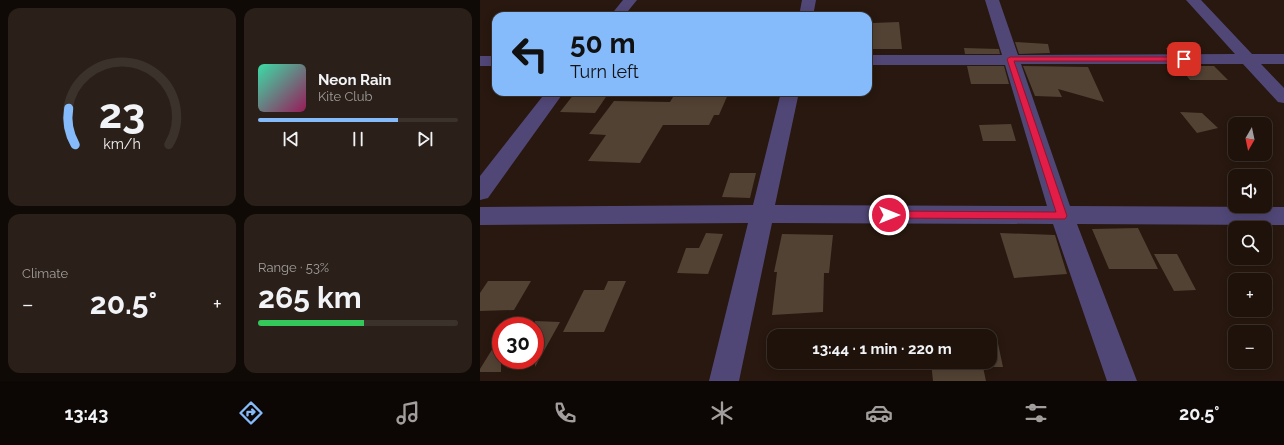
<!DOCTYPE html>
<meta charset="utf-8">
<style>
body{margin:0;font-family:Raleway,sans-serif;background:#2b2019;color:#f1f3f6;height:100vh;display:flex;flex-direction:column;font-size:15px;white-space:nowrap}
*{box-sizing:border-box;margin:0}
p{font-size:13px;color:#a19e9d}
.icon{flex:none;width:22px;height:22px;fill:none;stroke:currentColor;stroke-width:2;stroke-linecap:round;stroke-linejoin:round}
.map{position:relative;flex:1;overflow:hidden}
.sheet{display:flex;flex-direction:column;gap:8px;padding:8px;background:#100a06;width:480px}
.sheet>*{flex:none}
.top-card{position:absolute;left:12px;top:12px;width:380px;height:84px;border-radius:12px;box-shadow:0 2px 10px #0003,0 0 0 1px #3c322c;background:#86bbfb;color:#111;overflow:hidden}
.needle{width:26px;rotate:189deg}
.tools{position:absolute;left:748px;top:117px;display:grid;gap:8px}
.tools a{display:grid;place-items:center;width:44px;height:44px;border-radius:8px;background:#1e120b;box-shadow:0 2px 10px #0003,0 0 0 1px #3c322c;font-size:20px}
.speed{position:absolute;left:12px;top:317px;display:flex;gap:8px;font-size:20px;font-weight:700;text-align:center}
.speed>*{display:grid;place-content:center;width:52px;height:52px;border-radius:50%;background:#1e120b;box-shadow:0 2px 10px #0003,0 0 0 1px #3c322c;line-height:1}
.speed .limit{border:6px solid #d22;background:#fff;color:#111}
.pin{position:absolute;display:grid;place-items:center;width:34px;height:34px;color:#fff;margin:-17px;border-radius:8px;box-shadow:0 2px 6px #0006}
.me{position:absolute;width:44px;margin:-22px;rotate:90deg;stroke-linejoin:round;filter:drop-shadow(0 0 3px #0008)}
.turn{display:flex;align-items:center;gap:14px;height:84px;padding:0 12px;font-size:18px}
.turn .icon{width:52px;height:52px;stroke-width:2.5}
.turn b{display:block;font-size:28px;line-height:34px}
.big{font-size:30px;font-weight:700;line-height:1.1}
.sheet .card{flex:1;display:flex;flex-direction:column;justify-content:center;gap:6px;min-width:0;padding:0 14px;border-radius:12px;background:#2b2019}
.sheet .dial{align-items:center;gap:0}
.dial svg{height:104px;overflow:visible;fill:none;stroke:#3c322c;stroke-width:7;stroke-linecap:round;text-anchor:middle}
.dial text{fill:#f1f3f6;stroke:none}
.song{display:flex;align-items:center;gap:12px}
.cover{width:48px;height:48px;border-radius:6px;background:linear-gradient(135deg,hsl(160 70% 55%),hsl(330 70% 35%))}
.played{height:4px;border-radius:2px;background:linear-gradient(90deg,#86bbfb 70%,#3c322c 70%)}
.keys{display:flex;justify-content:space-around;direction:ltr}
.heat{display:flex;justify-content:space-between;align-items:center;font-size:22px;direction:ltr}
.charge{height:6px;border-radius:3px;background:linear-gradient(90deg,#34c759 53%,#3c322c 0)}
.sheet .tiles{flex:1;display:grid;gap:8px;grid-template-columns:repeat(2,1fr)}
.trip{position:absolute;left:287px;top:329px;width:230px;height:40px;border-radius:12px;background:#1e120b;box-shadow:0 2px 10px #0003,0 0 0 1px #3c322c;font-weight:700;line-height:40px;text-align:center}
.menu{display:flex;height:64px;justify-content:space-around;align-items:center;background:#0c0704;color:#a19e9d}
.menu .icon{width:28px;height:28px}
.menu .on{color:#86bbfb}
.menu b{font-size:18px;color:#f1f3f6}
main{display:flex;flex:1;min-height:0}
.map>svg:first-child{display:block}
.building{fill:#524234}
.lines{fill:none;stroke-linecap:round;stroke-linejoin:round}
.minor{fill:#514777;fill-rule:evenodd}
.route{fill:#e11d48;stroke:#92132f}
</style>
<main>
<section class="sheet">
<div class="tiles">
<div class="card dial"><svg viewBox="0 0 100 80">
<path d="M14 69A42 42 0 1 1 86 69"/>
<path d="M14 69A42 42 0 0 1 9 41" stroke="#86bbfb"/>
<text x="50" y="56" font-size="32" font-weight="700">23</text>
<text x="50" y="72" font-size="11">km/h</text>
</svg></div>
<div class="card">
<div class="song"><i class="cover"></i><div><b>Neon Rain</b><p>Kite Club</p></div></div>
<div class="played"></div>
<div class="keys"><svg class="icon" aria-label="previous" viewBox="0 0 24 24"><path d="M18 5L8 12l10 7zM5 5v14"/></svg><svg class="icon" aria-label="pause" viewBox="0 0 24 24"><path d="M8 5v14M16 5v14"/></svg><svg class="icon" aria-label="next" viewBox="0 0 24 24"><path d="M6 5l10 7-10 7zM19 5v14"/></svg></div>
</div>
<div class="card"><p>Climate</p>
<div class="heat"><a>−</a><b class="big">20.5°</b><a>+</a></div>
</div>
<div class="card"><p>Range · 53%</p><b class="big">265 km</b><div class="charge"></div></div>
</div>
</section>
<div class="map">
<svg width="804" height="381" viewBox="0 0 804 381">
<rect width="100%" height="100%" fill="#28180f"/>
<path class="building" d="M419,22L422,49H389L392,23Z
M535,42L568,44L570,53L539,54Z
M484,48L519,49L520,54H485Z
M686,48L710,49L712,53H689Z
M487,66H524L529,84H491Z
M543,66L608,67L624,102L578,89L582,97L555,96Z
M699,66H734L748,80H710Z
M196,92H249L239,115H234L229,125H183L160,163L108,161L126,135L109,134L134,101L190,102Z
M94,94H128L115,113L80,112Z
M700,112L722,113L738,128L717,133Z
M531,124L536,141H503L499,125Z
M250,173H276L270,198L242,197Z
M658,228L678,269H629L612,229Z
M226,233L243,234L228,274L197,273L206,248H219Z
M520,233L575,235L587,274L534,278Z
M302,234L353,235L349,273H344L343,312L292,315L297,272H294Z
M674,254H697L716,290L694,291Z
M8,281H51L34,310L0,311V293Z
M128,281H146L124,332H83L104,290H124Z
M55,321L80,322L55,367Z
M495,334H516L523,367H503L506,381H453L451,362H510V336H495Z
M21,335V372H0V369Z"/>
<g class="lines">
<path class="minor" d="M143,0H157L144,16H130Z
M322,0H336L333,16H319Z
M505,0H519L538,55L755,54L706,0H721L772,54H804V64H781L804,88V103L798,102L763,64H541L590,206L804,207V225L597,224L657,381H627L573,224L292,223L259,381H229L268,223L0,225V207L273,205L301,92H319L295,205L567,206L525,65H388V55H522Z
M0,56H16V66H0Z
M66,92H84L8,198L0,200V176Z"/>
</g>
<path class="route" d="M530,57H704L708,59L704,61H534L587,216L585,219L405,218L404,215L405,212L409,211L576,212L527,59Z"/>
</svg>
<div class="tools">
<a><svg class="needle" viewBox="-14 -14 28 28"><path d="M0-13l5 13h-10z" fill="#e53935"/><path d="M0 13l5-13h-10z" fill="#a19e9d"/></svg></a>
<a><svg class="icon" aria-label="sound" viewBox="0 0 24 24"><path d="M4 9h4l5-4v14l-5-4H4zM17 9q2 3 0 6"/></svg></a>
<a><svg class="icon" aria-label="search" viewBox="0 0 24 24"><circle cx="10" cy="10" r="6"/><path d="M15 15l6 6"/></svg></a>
<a>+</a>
<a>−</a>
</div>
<div class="speed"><div class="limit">30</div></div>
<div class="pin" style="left:704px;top:59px;background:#d93025"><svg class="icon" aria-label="arrive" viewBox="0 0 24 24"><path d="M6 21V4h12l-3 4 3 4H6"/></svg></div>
<svg class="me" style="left:409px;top:215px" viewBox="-20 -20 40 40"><circle r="17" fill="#e11d48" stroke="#fff" stroke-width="3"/><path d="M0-11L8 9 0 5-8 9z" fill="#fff"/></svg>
<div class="trip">13:44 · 1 min · 220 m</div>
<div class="top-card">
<div class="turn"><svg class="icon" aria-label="left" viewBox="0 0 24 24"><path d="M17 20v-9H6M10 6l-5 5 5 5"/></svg><div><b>50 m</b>Turn left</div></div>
</div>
</div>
</main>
<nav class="menu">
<b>13:43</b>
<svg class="icon on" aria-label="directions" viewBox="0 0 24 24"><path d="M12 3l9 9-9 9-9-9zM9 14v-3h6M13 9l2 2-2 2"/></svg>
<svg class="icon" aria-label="music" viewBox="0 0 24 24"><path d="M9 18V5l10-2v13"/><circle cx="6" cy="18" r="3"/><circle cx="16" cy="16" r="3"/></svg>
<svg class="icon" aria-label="phone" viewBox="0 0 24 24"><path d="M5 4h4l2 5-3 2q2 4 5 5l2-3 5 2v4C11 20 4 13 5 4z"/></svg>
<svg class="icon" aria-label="climate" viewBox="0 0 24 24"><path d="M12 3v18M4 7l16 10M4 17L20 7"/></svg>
<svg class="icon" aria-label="car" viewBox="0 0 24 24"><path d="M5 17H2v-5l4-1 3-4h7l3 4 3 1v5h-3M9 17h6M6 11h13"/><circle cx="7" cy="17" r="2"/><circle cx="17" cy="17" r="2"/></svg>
<svg class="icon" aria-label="filters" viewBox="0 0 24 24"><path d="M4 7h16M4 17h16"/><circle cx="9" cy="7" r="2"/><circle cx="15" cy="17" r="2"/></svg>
<b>20.5°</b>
</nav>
